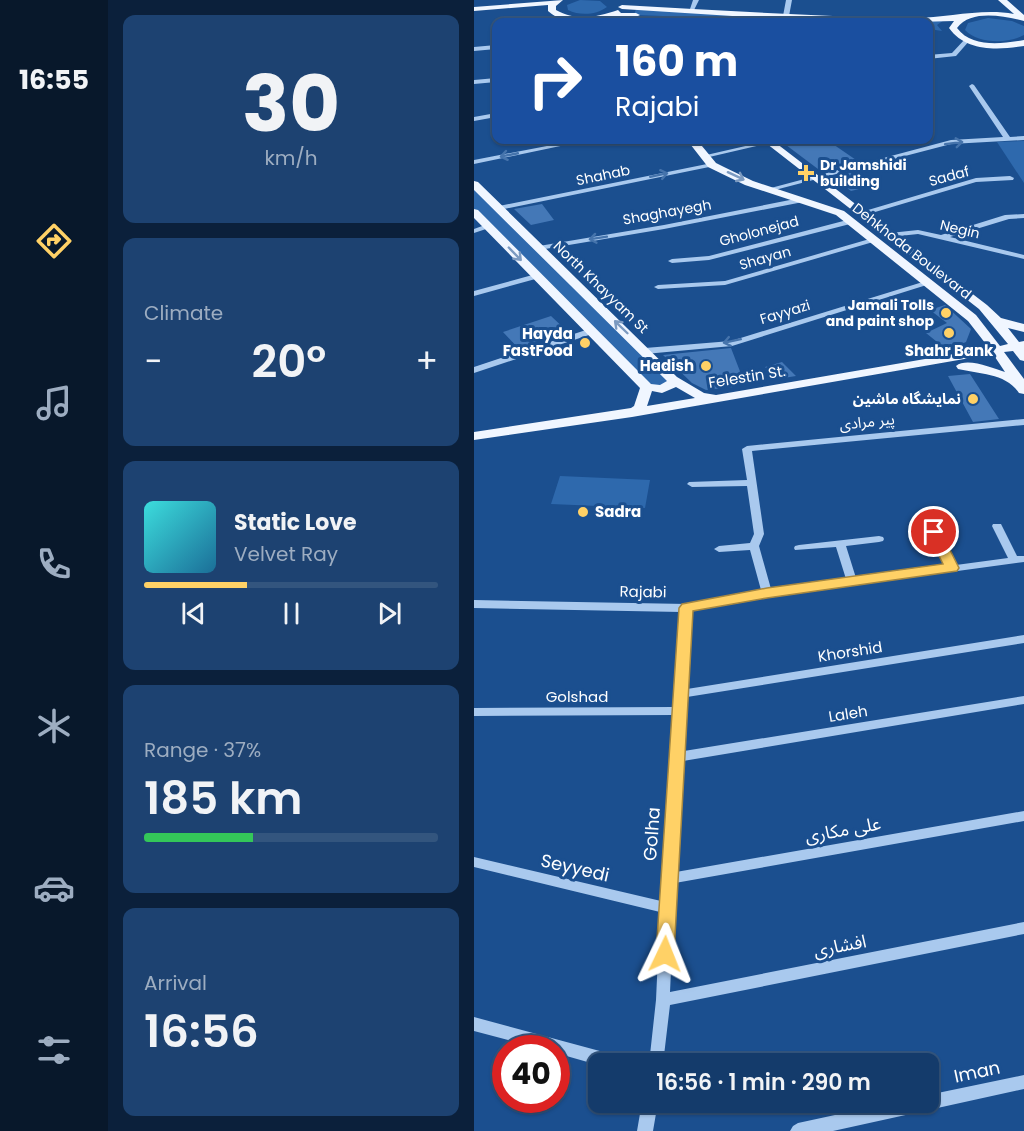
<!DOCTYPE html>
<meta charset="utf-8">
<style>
body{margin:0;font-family:Poppins,"Noto Sans Arabic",sans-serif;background:#1d4271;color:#f1f3f6;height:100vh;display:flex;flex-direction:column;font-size:22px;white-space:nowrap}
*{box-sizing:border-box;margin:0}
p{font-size:20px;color:#9dadc1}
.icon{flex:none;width:33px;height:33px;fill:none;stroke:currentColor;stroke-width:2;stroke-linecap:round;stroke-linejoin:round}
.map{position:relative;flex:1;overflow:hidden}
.sheet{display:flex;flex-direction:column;gap:15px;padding:15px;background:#0b203b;width:366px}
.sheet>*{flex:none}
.hud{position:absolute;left:18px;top:18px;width:441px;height:126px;border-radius:12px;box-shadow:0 2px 4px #0004,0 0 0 2px #33557e;background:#1a4fa0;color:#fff;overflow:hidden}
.speed{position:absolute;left:18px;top:1035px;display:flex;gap:12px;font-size:30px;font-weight:700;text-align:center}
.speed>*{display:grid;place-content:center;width:78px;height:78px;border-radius:50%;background:#143b6b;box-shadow:0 2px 4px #0004,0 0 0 2px #33557e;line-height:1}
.speed .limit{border:9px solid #d22;background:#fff;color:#111}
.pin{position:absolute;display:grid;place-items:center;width:51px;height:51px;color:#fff;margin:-26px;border:3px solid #fff;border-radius:50%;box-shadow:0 2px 6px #0007}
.me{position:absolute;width:66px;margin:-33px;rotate:2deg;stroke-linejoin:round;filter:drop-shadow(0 0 4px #0008)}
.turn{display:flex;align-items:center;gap:21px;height:126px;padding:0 24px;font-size:27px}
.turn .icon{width:78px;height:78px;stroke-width:2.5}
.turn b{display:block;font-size:42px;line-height:51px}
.big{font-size:45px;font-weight:600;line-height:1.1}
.sheet .card{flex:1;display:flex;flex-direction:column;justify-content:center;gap:9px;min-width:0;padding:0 21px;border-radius:12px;background:#1d4271}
.sheet .dial{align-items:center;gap:0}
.dial b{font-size:78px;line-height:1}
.song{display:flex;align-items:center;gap:18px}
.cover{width:72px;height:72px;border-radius:9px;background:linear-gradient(135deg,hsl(180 70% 55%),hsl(200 70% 35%))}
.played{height:6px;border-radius:3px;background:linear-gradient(90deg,#ffd166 35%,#33557e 35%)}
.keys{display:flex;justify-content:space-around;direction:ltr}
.heat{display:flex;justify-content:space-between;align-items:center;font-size:33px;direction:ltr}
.charge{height:9px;border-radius:4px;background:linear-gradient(90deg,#34c759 37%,#33557e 0)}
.trip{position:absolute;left:114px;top:1053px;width:351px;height:60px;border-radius:12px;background:#143b6b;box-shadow:0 2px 4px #0004,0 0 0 2px #33557e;font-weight:600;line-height:60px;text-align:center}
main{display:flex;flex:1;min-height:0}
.dock{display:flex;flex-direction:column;width:108px;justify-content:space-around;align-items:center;background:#08182b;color:#9dadc1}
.dock .icon{width:42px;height:42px}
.dock .on{color:#ffd166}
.dock b{font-size:27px;color:#f1f3f6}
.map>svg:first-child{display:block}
.green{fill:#2e69ad}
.building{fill:#4478b7}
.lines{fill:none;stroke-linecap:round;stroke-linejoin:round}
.minor{fill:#a9c9ee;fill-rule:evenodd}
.major{fill:#f0f6ff;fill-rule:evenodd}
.oneway{stroke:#4674ac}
.oneway2{stroke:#7b9ac1}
.route{fill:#ffd166;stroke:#a68842;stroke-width:1.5}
.poi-dot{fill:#ffd166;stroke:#1b4f8f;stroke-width:2}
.labels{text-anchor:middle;stroke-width:6;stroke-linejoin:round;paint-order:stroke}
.far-poi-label{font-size:14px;font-weight:bold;fill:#fff;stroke:#1b4f8f;text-anchor:start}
.far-street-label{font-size:14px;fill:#fff;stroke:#1b4f8f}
.poi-label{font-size:15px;font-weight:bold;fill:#fff;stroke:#1b4f8f;text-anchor:end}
.street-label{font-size:15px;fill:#fff;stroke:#1b4f8f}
.near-street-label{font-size:18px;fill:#fff;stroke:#1b4f8f}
</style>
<main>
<nav class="dock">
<b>16:55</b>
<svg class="icon on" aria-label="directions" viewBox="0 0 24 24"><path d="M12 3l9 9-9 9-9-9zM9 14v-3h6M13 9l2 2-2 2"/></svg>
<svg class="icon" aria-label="music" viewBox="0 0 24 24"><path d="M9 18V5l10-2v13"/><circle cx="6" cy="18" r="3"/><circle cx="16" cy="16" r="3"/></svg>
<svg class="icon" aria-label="phone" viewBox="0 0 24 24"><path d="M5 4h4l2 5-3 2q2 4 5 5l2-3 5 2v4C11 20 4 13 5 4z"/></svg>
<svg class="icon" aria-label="climate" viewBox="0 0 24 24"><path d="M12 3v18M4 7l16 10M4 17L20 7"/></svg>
<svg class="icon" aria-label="car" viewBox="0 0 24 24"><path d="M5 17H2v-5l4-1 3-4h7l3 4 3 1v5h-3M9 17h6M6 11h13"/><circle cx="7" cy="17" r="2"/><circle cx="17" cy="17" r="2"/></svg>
<svg class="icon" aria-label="filters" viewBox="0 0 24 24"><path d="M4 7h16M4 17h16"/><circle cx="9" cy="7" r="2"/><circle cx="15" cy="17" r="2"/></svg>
</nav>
<section class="sheet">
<div class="card dial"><b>30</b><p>km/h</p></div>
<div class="card"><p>Climate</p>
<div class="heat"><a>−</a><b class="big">20°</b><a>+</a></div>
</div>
<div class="card">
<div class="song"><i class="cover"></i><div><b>Static Love</b><p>Velvet Ray</p></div></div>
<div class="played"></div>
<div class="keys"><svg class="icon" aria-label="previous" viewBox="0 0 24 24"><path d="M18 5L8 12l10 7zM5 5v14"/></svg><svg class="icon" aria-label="pause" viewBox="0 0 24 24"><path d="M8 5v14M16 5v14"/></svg><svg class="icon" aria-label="next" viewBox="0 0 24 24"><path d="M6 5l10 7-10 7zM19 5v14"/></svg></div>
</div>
<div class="card"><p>Range · 37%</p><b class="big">185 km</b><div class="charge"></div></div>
<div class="card"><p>Arrival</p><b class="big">16:56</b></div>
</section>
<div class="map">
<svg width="550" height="1131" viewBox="0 0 550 1131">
<rect width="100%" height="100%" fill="#1b4f8f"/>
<path class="green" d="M106,0L126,1L133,7C122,15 106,16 94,10L93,5Z
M162,9L329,17L473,18L463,25L468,31L455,29L454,22H359L160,15Z
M514,18L538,21L550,26V35C534,44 504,44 491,30L494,23Z
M550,141V183L523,142Z
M0,184L199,380L182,389L0,212Z
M86,476L176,480L171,508L77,504Z"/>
<path class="building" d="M310,140H353L385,162L348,172L308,142Z
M378,172L397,186L377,191L366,183V175Z
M68,204L80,220L57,225L40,209Z
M471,305L497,329L492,342L473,350L452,333L473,323L456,310Z
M77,316L94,332L44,348L29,332Z
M257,348L267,374L255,376L259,387L232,390L218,383L189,355Z
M308,362L322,376L303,379L291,367Z
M496,374L525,419L499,422L474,376Z"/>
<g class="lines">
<path class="minor" d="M219,0H225L219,12H215Z
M312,0H318L315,16L312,18L309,16Z
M491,39L496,40L482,56L454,59V55L478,53Z
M22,45V49L0,51V47Z
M22,78V82L0,84V80Z
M498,84L500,85L536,137L550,136V140L477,144L297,191L293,189L477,140L529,137L495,86Z
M22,113V117L0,121V117Z
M104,140H115L0,164V160Z
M298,140H308L231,158L228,156Z
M238,163L242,165L240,166L25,210L21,208L25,206Z
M536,176L540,178L539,180L502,182L391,215L384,213L502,178Z
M326,198L330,200L329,202L190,229L65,250L61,248L65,246L190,225Z
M550,214V218L535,219L476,237L550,255V259L444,234L416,237L412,235L416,233L444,230L467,235L531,215Z
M377,219L381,221L380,223L235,260L198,263L194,261L198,259L235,256Z
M11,225L18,227L0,233V229Z
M399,238L406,240L251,285L184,289L180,287L184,285L251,281Z
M62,274H65V278L0,296V291Z
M452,281H455L459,283L258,346L171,354L167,351L171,348L257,341Z
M118,328L122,331L121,333L0,373V367Z
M550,419V425L278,451L290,534L285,546L297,589L372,579L362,547L321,550L320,548L321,546L325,545L405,536L409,537L410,539L409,541L405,542L372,546L382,578L472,566L455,532L460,529L465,532L482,565L534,558L518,526L519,524H527L543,556H550V562L293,597L218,611L213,689L550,635V643L213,697L210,751L550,696V704L209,761L202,872L550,811V821L201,883L196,992L550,922V934L196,1005L189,1064H175L182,1000L186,912L0,867V857L187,901L200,715L0,716V708L201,707L207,612L0,608V600L213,604L287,590L276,550L245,552L240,549L245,546L276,543L280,534L273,486L218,487L213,484L215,482L273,480L268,449L273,446Z
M0,1017L148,1057L153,1059L155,1064L124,1065L82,1053V1048H65L0,1031Z
M550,1075V1089L359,1131H316L319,1126L324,1123L421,1102H454V1095Z
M168,1102H184L179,1131H163Z"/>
<path class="major" d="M89,0L82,6V10C103,22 123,17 144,10L147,13H162L166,15L162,17C134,18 97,32 74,11V5L0,11V7Z
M524,0H533L550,15V21C530,16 497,9 483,28C498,48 528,44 550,40V46C524,50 492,52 475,28L480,21C370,25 258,16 148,9L144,7L148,5C245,10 343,17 440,18C474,18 507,8 540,14Z
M213,140H223L242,163L250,167L279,181L370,211L502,315L526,346L534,344L505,309L288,140H298L513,305L527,318L550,324V332L534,328L545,342L550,341V361L546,360L539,351L530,352L550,379V394L545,393C532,373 505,374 484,369L482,366C493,357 518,368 531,372L519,354L158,417L0,440V432L157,408L160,406L166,388L0,218V209L4,210L177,384L186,385L193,381L0,190V181L4,182L203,377L230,393L242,395L515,348L494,321L362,215L271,185L234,167ZM202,387L221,398L173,406L178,391L188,393Z"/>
</g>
<defs><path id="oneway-shaft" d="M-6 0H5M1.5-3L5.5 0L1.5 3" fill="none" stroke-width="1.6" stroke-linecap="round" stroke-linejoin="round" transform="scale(1.5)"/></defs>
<g class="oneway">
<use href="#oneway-shaft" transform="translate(480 143) rotate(-7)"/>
<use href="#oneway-shaft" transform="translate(35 155) rotate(169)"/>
<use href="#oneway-shaft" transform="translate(185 175) rotate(-12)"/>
<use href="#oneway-shaft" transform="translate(124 238) rotate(171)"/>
<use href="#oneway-shaft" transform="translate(258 341) rotate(168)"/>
</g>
<g class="oneway2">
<use href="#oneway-shaft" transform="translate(262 176) rotate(25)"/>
<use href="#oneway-shaft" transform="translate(41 254) rotate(46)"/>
<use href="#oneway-shaft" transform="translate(147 327) rotate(-136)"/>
</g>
<path class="route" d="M460,528L467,532L485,568L483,571L293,598L219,611L200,954L198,959L191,962L185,959L182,954L205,608L208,604L293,588L469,564L453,532Z"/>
<g class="poi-dot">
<path d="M329 164h6v6h6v6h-6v6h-6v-6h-6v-6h6z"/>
<circle cx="472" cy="313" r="6"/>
<circle cx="475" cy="333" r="6"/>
<circle cx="111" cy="343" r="6"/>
<circle cx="232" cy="366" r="6"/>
<circle cx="499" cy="399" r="6"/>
<circle cx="109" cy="512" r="6"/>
</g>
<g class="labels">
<g class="far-poi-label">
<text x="346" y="170">Dr Jamshidi<tspan x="346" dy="16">building</tspan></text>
<text x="460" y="310" text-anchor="end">Jamali Tolls<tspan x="460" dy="16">and paint shop</tspan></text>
</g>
<g class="far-street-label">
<text transform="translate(129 175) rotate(-12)" y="5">Shahab</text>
<text transform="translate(475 176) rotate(-15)" y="5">Sadaf</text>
<text transform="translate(193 212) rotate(-10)" y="5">Shaghayegh</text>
<text transform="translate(486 229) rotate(13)" y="5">Negin</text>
<text transform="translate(285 231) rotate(-15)" y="5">Gholonejad</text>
<text transform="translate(438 251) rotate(38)" y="5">Dehkhoda Boulevard</text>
<text transform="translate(291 258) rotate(-16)" y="5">Shayan</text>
<text transform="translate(127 287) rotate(44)" y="5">North Khayyam St</text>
<text transform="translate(311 312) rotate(-17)" y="5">Fayyazi</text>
</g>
<g class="poi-label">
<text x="99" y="339">Hayda<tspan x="99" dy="17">FastFood</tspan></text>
<text x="475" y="356" text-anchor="middle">Shahr Bank</text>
<text x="220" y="371">Hadish</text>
<text x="487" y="404">نمایشگاه ماشین</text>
<text x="121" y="517" text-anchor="start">Sadra</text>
</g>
<g class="street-label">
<text transform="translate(273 377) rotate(-9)" y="5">Felestin St.</text>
<text transform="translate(393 422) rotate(-6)" y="5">پیر مرادی</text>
<text transform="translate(169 592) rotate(1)" y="5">Rajabi</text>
<text transform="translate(376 652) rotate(-9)" y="5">Khorshid</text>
<text x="103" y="702">Golshad</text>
<text transform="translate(374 714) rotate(-9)" y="5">Laleh</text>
</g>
<g class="near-street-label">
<text transform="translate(369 830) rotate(-10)" y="6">علی مکاری</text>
<text transform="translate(178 834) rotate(-86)" y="6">Golha</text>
<text transform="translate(101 868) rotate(13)" y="6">Seyyedi</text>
<text transform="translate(366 946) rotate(-11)" y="6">افشاری</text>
<text transform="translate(503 1072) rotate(-12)" y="6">Iman</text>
</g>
</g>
</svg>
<div class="speed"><div class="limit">40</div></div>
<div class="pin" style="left:460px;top:532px;background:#d93025"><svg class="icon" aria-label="arrive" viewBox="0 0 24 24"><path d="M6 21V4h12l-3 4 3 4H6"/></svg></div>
<svg class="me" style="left:191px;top:954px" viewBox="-20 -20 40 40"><path d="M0-17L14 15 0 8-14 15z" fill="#ffd166" stroke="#fff" stroke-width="4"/></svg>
<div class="trip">16:56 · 1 min · 290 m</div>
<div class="hud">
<div class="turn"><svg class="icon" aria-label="right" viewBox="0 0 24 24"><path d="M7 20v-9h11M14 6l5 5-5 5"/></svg><div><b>160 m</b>Rajabi</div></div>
</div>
</div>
</main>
